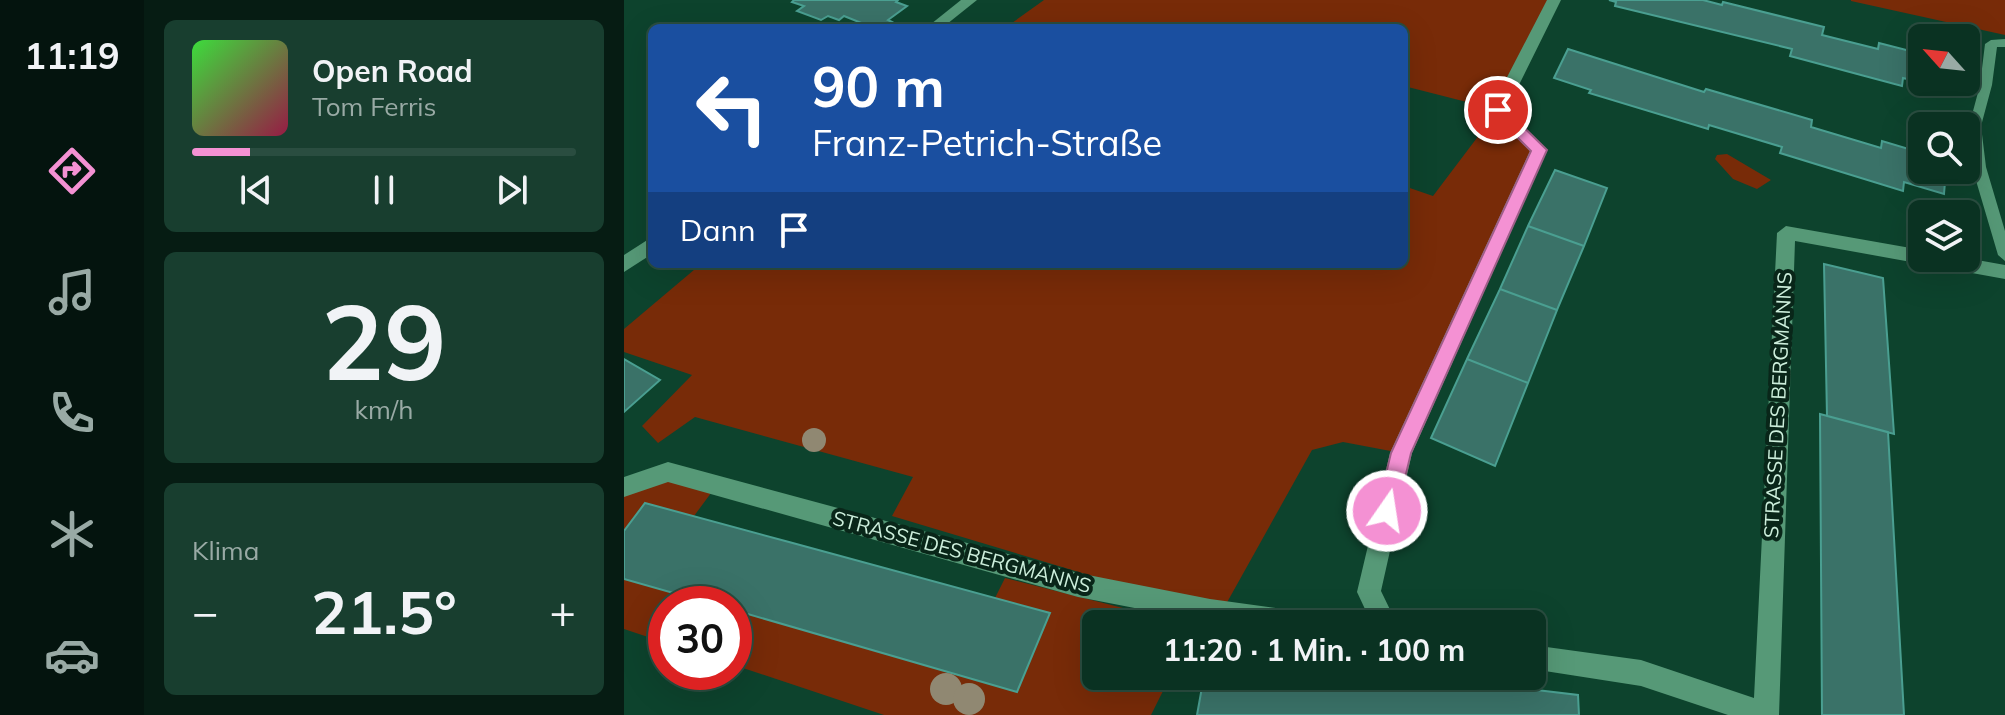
<!DOCTYPE html>
<html lang="de">
<meta charset="utf-8">
<style>
body{margin:0;font-family:Mulish,sans-serif;background:#183e2f;color:#f1f3f6;height:100vh;display:flex;flex-direction:column;font-size:30px;white-space:nowrap}
*{box-sizing:border-box;margin:0}
p{font-size:26px;color:#99aaa5}
.icon{flex:none;width:44px;height:44px;fill:none;stroke:currentColor;stroke-width:2;stroke-linecap:round;stroke-linejoin:round}
.map{position:relative;flex:1;overflow:hidden}
.drawer{display:flex;flex-direction:column;gap:20px;padding:20px;background:#061c13;width:480px}
.drawer>*{flex:none}
.hud{position:absolute;left:24px;top:24px;width:760px;height:244px;border-radius:12px;box-shadow:0 8px 32px #0002,0 0 0 2px #2a4d40;background:#1a4fa0;color:#fff;overflow:hidden}
.needle{width:52px;rotate:297deg}
.tools{position:absolute;left:1284px;top:24px;display:grid;gap:16px}
.tools a{display:grid;place-items:center;width:72px;height:72px;border-radius:12px;background:#0a3222;box-shadow:0 8px 32px #0002,0 0 0 2px #2a4d40;font-size:40px}
.speed{position:absolute;left:24px;top:586px;display:flex;gap:16px;font-size:40px;font-weight:700;text-align:center}
.speed>*{display:grid;place-content:center;width:104px;height:104px;border-radius:50%;background:#0a3222;box-shadow:0 8px 32px #0002,0 0 0 2px #2a4d40;line-height:1}
.speed .limit{border:12px solid #d22;background:#fff;color:#111}
.pin{position:absolute;display:grid;place-items:center;width:68px;height:68px;color:#fff;margin:-34px;border:4px solid #fff;border-radius:50%;box-shadow:0 2px 8px #0007}
.me{position:absolute;width:88px;margin:-44px;rotate:13deg;stroke-linejoin:round;filter:drop-shadow(0 0 6px #0008)}
.turn{display:flex;align-items:center;gap:28px;height:168px;padding:0 32px;font-size:36px}
.turn .icon{width:104px;height:104px;stroke-width:2.5}
.turn b{display:block;font-size:56px;line-height:68px}
.then{display:flex;align-items:center;height:76px;padding:0 32px;background:#0003;gap:16px;font-size:30px}
.big{font-size:60px;font-weight:700;line-height:1.1}
.drawer .card{flex:1;display:flex;flex-direction:column;justify-content:center;gap:12px;min-width:0;padding:0 28px;border-radius:12px;background:#183e2f}
.drawer .dial{align-items:center;gap:0}
.dial b{font-size:104px;line-height:1}
.song{display:flex;align-items:center;gap:24px}
.cover{width:96px;height:96px;border-radius:12px;background:linear-gradient(135deg,hsl(120 70% 55%),hsl(340 70% 35%))}
.played{height:8px;border-radius:4px;background:linear-gradient(90deg,#f491d3 15%,#2a4d40 15%)}
.keys{display:flex;justify-content:space-around;direction:ltr}
.heat{display:flex;justify-content:space-between;align-items:center;font-size:44px;direction:ltr}
.trip{position:absolute;left:458px;top:610px;width:464px;height:80px;border-radius:12px;background:#0a3222;box-shadow:0 8px 32px #0002,0 0 0 2px #2a4d40;font-weight:700;line-height:80px;text-align:center}
main{display:flex;flex:1;min-height:0}
.dock{display:flex;flex-direction:column;width:144px;justify-content:space-around;align-items:center;background:#04140e;color:#99aaa5}
.dock .icon{width:56px;height:56px}
.dock .on{color:#f491d3}
.dock b{font-size:36px;color:#f1f3f6}
.map>svg:first-child{display:block}
.green{fill:#782b08}
.building{fill:#3a7268;stroke:#4a9f91;stroke-width:2}
.lines{fill:none;stroke-linecap:round;stroke-linejoin:round}
.lane{fill:#569977;fill-rule:evenodd}
.street{fill:#569977;fill-rule:evenodd}
.tree{fill:#908872}
.route{fill:#f491d3;stroke:#9f5e89;stroke-width:2}
.labels{text-anchor:middle;stroke-width:8;stroke-linejoin:round;paint-order:stroke}
.street-label{font-size:20px;fill:#cdefdc;stroke:#092619}
</style>
<main>
<nav class="dock">
<b>11:19</b>
<svg class="icon on" aria-label="directions" viewBox="0 0 24 24"><path d="M12 3l9 9-9 9-9-9zM9 14v-3h6M13 9l2 2-2 2"/></svg>
<svg class="icon" aria-label="music" viewBox="0 0 24 24"><path d="M9 18V5l10-2v13"/><circle cx="6" cy="18" r="3"/><circle cx="16" cy="16" r="3"/></svg>
<svg class="icon" aria-label="phone" viewBox="0 0 24 24"><path d="M5 4h4l2 5-3 2q2 4 5 5l2-3 5 2v4C11 20 4 13 5 4z"/></svg>
<svg class="icon" aria-label="climate" viewBox="0 0 24 24"><path d="M12 3v18M4 7l16 10M4 17L20 7"/></svg>
<svg class="icon" aria-label="car" viewBox="0 0 24 24"><path d="M5 17H2v-5l4-1 3-4h7l3 4 3 1v5h-3M9 17h6M6 11h13"/><circle cx="7" cy="17" r="2"/><circle cx="17" cy="17" r="2"/></svg>
</nav>
<section class="drawer">
<div class="card">
<div class="song"><i class="cover"></i><div><b>Open Road</b><p>Tom Ferris</p></div></div>
<div class="played"></div>
<div class="keys"><svg class="icon" aria-label="previous" viewBox="0 0 24 24"><path d="M18 5L8 12l10 7zM5 5v14"/></svg><svg class="icon" aria-label="pause" viewBox="0 0 24 24"><path d="M8 5v14M16 5v14"/></svg><svg class="icon" aria-label="next" viewBox="0 0 24 24"><path d="M6 5l10 7-10 7zM19 5v14"/></svg></div>
</div>
<div class="card dial"><b>29</b><p>km/h</p></div>
<div class="card"><p>Klima</p>
<div class="heat"><a>−</a><b class="big">21.5°</b><a>+</a></div>
</div>
</section>
<div class="map">
<svg width="1381" height="715" viewBox="0 0 1381 715">
<rect width="100%" height="100%" fill="#0d432d"/>
<path class="green" d="M420,0H930L874,110L915,150L777,453L719,442L688,450L601,606L478,579L268,516L289,477L71,417L34,443L18,426L68,375L0,352V329L77,264H780V186L809,196L874,110L780,86V28H381Z
M1381,0V35L1227,1V0Z
M1103,154L1147,180L1133,189L1109,179L1091,159L1093,155Z
M44,472L93,485L70,516L21,503L0,531V487Z
M381,578L550,621L549,624H472V676H538L540,689L527,715H260L110,665V610L392,691L426,614L371,598Z
M0,579L88,604H42V643L0,629Z"/>
<path class="building" d="M170,0H274L272,2L283,6L264,20L268,22L260,28H235L240,24L220,16L215,20L204,16L197,20L173,11L180,6L168,2Z
M985,0H1079L1098,5L1099,2L1200,27L1198,35L1254,49L1255,43L1298,54V82H1318L1317,87L1279,78L1278,86L1166,56L1168,49L991,6L992,2Z
M944,49L1080,92L1082,89L1188,120L1187,127L1257,148L1258,141L1298,153V170H1322L1320,194L1280,182L1279,191L1156,153L1158,147L1085,125L1084,129L965,93L967,90L930,78Z
M931,170L983,188L960,246L904,226Z
M904,226L960,246L933,310L876,289Z
M1200,264L1259,278L1270,434L1203,416Z
M876,289L933,310L904,383L843,359Z
M0,359L36,380L0,412Z
M843,359L904,383L871,466L807,438Z
M1196,414L1264,432L1280,715H1198Z
M21,503L165,542L426,613L393,692L110,610V604H88L0,579V531Z
M580,676H796L954,695L955,715H573Z"/>
<g class="lines">
<path class="lane" d="M1381,39V47H1373L1368,85L1357,126L1362,167L1381,231V261L1374,255L1348,167L1345,126L1356,85L1361,44L1367,40Z"/>
<path class="street" d="M337,0H353L318,28H302Z
M923,0H937L883,109L923,150L788,453L757,591L773,624H748L733,592L766,453L906,151L866,110Z
M1162,226L1298,250V258H1342L1381,265V279L1171,241L1155,715H1104L1017,686L908,669V645L1017,660L1130,698L1153,233Z
M28,237V254L0,272V255Z
M44,462L454,573L586,599L682,612L691,615L694,624H593L454,597L44,482L0,497V477Z"/>
</g>
<g class="tree">
<circle cx="190" cy="440" r="12"/>
<circle cx="322" cy="689" r="16"/>
<circle cx="345" cy="699" r="16"/>
</g>
<path class="route" d="M874,105L879,107L923,150L787,453L773,511L770,518L763,520L756,518L753,511L767,453L907,151L869,113L867,110Z"/>
<g class="labels">
<g class="street-label">
<text transform="translate(1154 405) rotate(-87)" y="7">STRASSE DES BERGMANNS</text>
<text transform="translate(338 552) rotate(15)" y="7">STRASSE DES BERGMANNS</text>
</g>
</g>
</svg>
<div class="tools">
<a><svg class="needle" viewBox="-14 -14 28 28"><path d="M0-13l5 13h-10z" fill="#e53935"/><path d="M0 13l5-13h-10z" fill="#99aaa5"/></svg></a>
<a><svg class="icon" aria-label="search" viewBox="0 0 24 24"><circle cx="10" cy="10" r="6"/><path d="M15 15l6 6"/></svg></a>
<a><svg class="icon" aria-label="layers" viewBox="0 0 24 24"><path d="M12 4l9 5-9 5-9-5zM3 14l9 5 9-5"/></svg></a>
</div>
<div class="speed"><div class="limit">30</div></div>
<div class="pin" style="left:874px;top:110px;background:#d93025"><svg class="icon" aria-label="arrive" viewBox="0 0 24 24"><path d="M6 21V4h12l-3 4 3 4H6"/></svg></div>
<svg class="me" style="left:763px;top:511px" viewBox="-20 -20 40 40"><circle r="17" fill="#f491d3" stroke="#fff" stroke-width="3"/><path d="M0-11L8 9 0 5-8 9z" fill="#fff"/></svg>
<div class="trip">11:20 · 1 Min. · 100 m</div>
<div class="hud">
<div class="turn"><svg class="icon" aria-label="left" viewBox="0 0 24 24"><path d="M17 20v-9H6M10 6l-5 5 5 5"/></svg><div><b>90 m</b>Franz-Petrich-Straße</div></div>
<div class="then">Dann<svg class="icon" aria-label="arrive" viewBox="0 0 24 24"><path d="M6 21V4h12l-3 4 3 4H6"/></svg></div>
</div>
</div>
</main>
